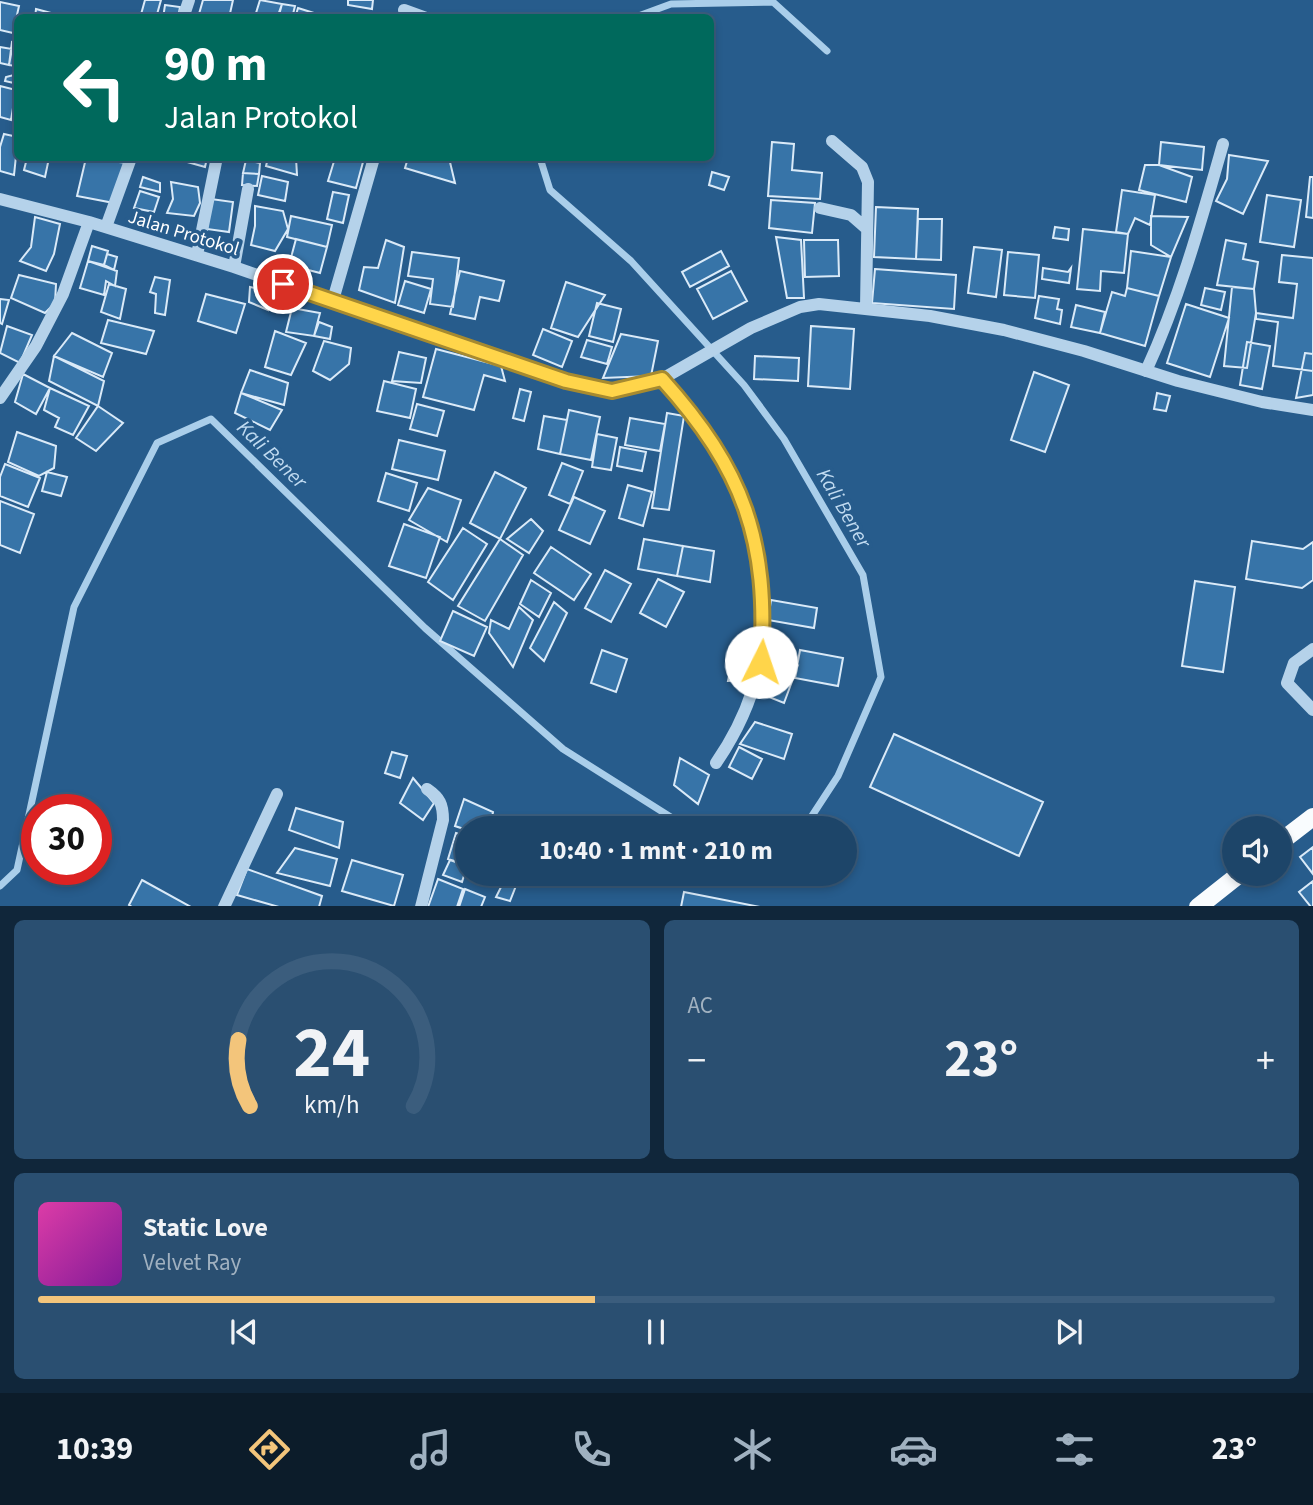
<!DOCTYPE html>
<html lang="id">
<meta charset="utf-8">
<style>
body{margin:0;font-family:"Source Sans 3",sans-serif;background:#2a4f71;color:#f1f3f6;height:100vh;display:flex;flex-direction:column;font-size:26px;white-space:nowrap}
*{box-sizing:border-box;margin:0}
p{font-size:23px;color:#a0b1c0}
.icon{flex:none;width:38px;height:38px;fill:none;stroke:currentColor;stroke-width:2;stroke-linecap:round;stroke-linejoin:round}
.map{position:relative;height:906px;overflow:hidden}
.panel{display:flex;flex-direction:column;gap:14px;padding:14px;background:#10263a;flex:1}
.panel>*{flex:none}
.banner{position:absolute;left:14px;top:14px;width:700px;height:147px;border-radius:10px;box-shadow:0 4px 10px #0003,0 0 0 2px #3b5d7d;background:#00695c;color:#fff;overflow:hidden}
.fabs{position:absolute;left:1222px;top:816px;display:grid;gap:14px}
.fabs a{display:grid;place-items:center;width:70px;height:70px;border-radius:50%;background:#1d4569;box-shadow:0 4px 10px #0003,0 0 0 2px #3b5d7d;font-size:35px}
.speed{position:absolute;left:21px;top:794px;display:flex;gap:14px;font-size:35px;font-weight:700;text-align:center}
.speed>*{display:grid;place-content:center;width:91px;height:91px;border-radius:50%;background:#1d4569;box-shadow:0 4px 10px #0003,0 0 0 2px #3b5d7d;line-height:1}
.speed .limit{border:10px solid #d22;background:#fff;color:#111}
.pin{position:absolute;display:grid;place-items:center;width:60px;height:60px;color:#fff;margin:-30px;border:4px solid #fff;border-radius:50%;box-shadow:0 2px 7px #0007}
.me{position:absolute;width:77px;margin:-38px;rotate:4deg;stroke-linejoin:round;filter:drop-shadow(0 0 5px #0008)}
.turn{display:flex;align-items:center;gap:24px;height:147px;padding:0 35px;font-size:32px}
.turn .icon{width:91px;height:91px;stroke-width:2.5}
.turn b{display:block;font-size:49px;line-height:60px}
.big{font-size:52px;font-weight:700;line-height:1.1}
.panel .widget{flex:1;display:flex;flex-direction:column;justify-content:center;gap:10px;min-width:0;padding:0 24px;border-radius:10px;background:#2a4f71}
.panel .dial{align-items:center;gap:0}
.dial svg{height:182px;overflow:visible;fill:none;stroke:#3b5d7d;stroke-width:7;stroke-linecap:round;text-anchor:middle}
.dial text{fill:#f1f3f6;stroke:none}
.song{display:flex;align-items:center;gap:21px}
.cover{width:84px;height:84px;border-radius:10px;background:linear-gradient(135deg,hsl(320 70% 55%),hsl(290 70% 35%))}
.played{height:7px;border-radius:4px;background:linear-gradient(90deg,#f3c57b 45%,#3b5d7d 45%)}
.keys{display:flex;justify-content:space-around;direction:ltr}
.heat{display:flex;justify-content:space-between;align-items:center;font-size:38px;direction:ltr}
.panel .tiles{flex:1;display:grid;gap:14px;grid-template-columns:1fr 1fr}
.widget:last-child{grid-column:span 2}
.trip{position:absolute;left:455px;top:816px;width:402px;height:70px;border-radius:35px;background:#1d4569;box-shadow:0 4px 10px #0003,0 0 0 2px #3b5d7d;font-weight:700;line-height:70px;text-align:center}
.tabs{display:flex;height:112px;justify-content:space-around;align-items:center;background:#0c1c2a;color:#a0b1c0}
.tabs .icon{width:49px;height:49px}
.tabs .current{color:#f3c57b}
.tabs b{font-size:32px;color:#f1f3f6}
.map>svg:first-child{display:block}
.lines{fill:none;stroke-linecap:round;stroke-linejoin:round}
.stream{stroke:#aaceea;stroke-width:7}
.building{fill:#3774a8;stroke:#daeaf8;stroke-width:2}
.minor{stroke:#b5d2ea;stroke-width:12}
.major{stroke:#f9fcfe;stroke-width:18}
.route-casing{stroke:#a68a30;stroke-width:18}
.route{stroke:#ffd54a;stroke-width:12}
.labels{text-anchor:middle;stroke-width:7;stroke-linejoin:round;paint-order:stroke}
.street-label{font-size:19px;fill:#fff;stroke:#275c8c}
.water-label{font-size:21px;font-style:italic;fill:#c1dbf1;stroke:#275c8c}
</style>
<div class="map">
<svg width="1313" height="907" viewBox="0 0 1313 907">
<rect width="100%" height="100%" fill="#275c8c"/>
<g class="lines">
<path class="stream" d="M633,18L671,4L773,2L827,51
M540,158L550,190L631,261L744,385L784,439L863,575L881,677L838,776L804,828
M0,886L17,870L74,607L157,443L211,419L425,628L563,749L688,828"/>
</g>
<path class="building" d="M145,0H161L156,18H140Z
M203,0H233L229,18L199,14Z
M260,0L282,4L277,18L256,13Z
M348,0H373L372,9L348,5Z
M0,2L19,6L13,33L0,30Z
M282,4L295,6L292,18L279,15Z
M165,5L180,7L178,18H163Z
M298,8L317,14L316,18H295Z
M36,9L62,16L61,18H35Z
M12,42L18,43V84L5,81L6,77L14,75L15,66L9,65Z
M0,47L12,49L9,65L0,63Z
M0,86L16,90L11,120L0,117Z
M4,134L18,137L14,175L0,171V147Z
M772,142L794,144L792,170L822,173L820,199L768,196Z
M1161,142L1204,147L1202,170L1159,165Z
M1229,155L1268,161L1243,214L1216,201L1227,179Z
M27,158H49L45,177L24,170Z
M86,158L127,163L114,203L77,196Z
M173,158H207L205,167Z
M268,158H296L297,175L266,166Z
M335,158L363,162L356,188L328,181Z
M408,158H449L455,183L405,168Z
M246,160L260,163L259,174L243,173Z
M1145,165H1159L1192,177L1186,202L1139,190Z
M712,172L729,177L724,190L709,185Z
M243,173L259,174L257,186L242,185Z
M262,176L288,182L285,201L258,195Z
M143,177L160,183V192L140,187Z
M1310,177H1313V218L1306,217Z
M171,182L198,187L200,203L194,216L167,213L173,199Z
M1122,190L1155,195L1150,225L1135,218L1128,234L1116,232Z
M140,191L159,197L154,212L134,208Z
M333,192L349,195L343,223L327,219Z
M1267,195L1301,200L1294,247L1260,242Z
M211,199L233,202L229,232L207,229Z
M771,200L815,203L812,233L769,228Z
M255,206L283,211L288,229L275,251L251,245L255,226Z
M876,207L918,209L916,259L874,257Z
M291,216L332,225L327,247L287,237Z
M1151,216L1188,217L1171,257L1151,245Z
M35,217L60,224L54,254L46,271L20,261L31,247Z
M918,219H942L941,260L916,259Z
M1055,227L1069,229L1068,240L1053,238Z
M1083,229L1128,234L1124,273L1101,271L1100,291L1077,289Z
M776,237L801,240L804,298H787Z
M296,239L327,247L320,273L289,265Z
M386,240L404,247L395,303L359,290L364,267L378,268Z
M804,240H838L839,276L805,277Z
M1226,240L1246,244L1243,259L1258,262L1254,289L1217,285Z
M92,246L108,251L104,265L88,261Z
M974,247L1002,250L996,297L968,293Z
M721,251L729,266L690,287L682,272Z
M1131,251L1171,257L1159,296L1127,288Z
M412,252L459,258L453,307L430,304L433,279L408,276Z
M1008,252L1039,255L1035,298L1004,295Z
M107,254L117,257L114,270L104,265Z
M1282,255L1313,258V371L1273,366L1278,322L1256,319V313L1293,318L1297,284L1279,282Z
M88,261L117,271L115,286L106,281L104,295L80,288Z
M1043,268L1068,272L1071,268L1069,283L1042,279Z
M875,269L956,275L954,309L872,303Z
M460,271L504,281L499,301L480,297L475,319L450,314Z
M731,271L747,301L713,319L697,289Z
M19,275L56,284L55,303L45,313L11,298Z
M155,277L170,280L165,315L155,313L156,294L150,292Z
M405,281L431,289L424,313L398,305Z
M566,282L605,295L578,337L551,328Z
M109,284L126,289L120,319L101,312Z
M250,287L270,291L268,310L249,302Z
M1232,287L1254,289L1256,313L1247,368L1224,366Z
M1127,288L1159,296L1145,346L1100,333L1112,292L1125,296Z
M1205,288L1225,292L1221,310L1201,305Z
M206,294L245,304L236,333L198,321Z
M1039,296L1059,299L1057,309L1062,310L1060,324L1035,318Z
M0,299L9,300L2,324L0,323Z
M597,303L621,309L613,342L589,336Z
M1186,304L1229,318L1210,377L1167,363Z
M1076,305L1105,312L1100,333L1071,327Z
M292,308L320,313L314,336L286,332Z
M108,320L154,331L146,354L101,343Z
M319,322L332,327L330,339L314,336Z
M7,326L32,335L20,363L0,353Z
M811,326L854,329L850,389L808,386Z
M543,329L572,341L562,367L533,355Z
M275,331L306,343L291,375L265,367Z
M72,333L112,353L103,377L54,356Z
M621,334L658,341L651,376L603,378Z
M587,340L612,347L607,364L581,357Z
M324,341L351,348L349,364L330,380L313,371Z
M1247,342L1270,346L1262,389L1240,385Z
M436,349L501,366L505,381L484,375L474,410L423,397Z
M399,352L426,358L421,383L392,381Z
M1305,353L1313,354V395L1296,398Z
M54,356L104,381L98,406L49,381Z
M755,356L799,358L798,381L754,379Z
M250,370L288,383L284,405L241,393Z
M1034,372L1069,385L1045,452L1011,440Z
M23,374L50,388L36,414L15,402Z
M384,381L416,389L410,418L377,411Z
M50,388L89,406L73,435L55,427L59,418L44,410Z
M520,389L531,392L524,421L513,418Z
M241,393L282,410L270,430L235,413Z
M1157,393L1170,396L1166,411L1154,409Z
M417,404L444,411L437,436L410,429Z
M98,406L123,423L96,451L76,438Z
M569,410L600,417L591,460L560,454Z
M667,413L684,416L669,510L652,508Z
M544,416L567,420L560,454L538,449Z
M630,418L665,424L660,451L625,445Z
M17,432L56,446L54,468L39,476L8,462Z
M597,434L617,438L611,470L592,467Z
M399,440L445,451L438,480L392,469Z
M620,447L646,452L642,471L617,466Z
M562,463L583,471L570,504L549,495Z
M5,464L40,478L28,507L0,496V477Z
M47,472L67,477L61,496L42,491Z
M495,472L526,488L500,539L470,523Z
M386,473L417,483L409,511L378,501Z
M628,485L652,492L643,526L619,518Z
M428,488L461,500L447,542L409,520Z
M574,497L605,511L590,544L559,530Z
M0,501L34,514L20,553L0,545Z
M531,519L543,531L529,553L507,539Z
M404,524L440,537L426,578L389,566Z
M463,528L487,544L453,600L428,582Z
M500,539L523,555L485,621L458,606Z
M644,539L683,546L677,576L638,569Z
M1252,541L1303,549L1313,542V580L1302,588L1246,579Z
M683,546L714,551L710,582L677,576Z
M551,547L591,574L574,600L534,573Z
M605,570L631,584L611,622L585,608Z
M658,579L684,592L666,627L640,613Z
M531,580L551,593L539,617L520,604Z
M1195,581L1235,587L1223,672L1182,666Z
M771,600L817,608L814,628L768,620Z
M554,602L567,613L544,661L530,648Z
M519,607L533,620L513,667L489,633L491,620L509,629Z
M453,611L487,627L474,656L440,641Z
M736,643L757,648L749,680L728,681Z
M602,650L627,659L616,692L591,683Z
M800,650L843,658L838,686L795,678Z
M773,656L798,665L784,703L759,693Z
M755,722L792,734L784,759L740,744Z
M894,734L1043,802L1019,856L870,787Z
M739,747L762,759L752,779L729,767Z
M392,752L407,756L400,778L385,773Z
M680,758L709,775L698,804L674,785Z
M413,778L434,803L423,820L400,803Z
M464,799L493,812L490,828H467V830L455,826Z
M296,808L343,822L339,848L289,830Z
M456,833L467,837V865L448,859Z
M1313,847V874L1300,857Z
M295,848L337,859L330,886L277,873Z
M352,860L403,875L394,906L342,891Z
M450,860L467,866L462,882L443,875Z
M247,869L322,896L319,907H279L237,895Z
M508,873H521L510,901L496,897Z
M587,873H612L611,882L587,877Z
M438,879L463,889L457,907H428Z
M142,880L191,907H132L129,905Z
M1313,881V907H1311L1299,892Z
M465,889L485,897L481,907H459Z
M684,892L760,907H681Z"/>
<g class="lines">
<path class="minor" d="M404,10L426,18
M183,18L189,0
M832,141L862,167L868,182L866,308
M0,199L89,222L234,267L566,381L612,391L662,379L751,328L800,307L819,304L930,316L1004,330L1084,351L1178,381L1262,402L1313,410
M820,208L851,215L867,229
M106,227L131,158
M197,255L216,162
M234,267L248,189
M333,300L374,158
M1146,371C1180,297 1201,221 1223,144
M662,379C761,490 806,632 716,763
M0,398L36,346L63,294L89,222
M1313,649L1294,663L1287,683L1313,710
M224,907L277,794
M421,907L443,820C443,804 440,798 427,789"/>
<path class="major" d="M1279,843L1313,817
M1198,907L1241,873"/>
</g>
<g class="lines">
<g class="route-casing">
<path id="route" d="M283,284L566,381L612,391L662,379C744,470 769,541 761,662"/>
</g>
<use href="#route" class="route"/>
</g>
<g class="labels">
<g class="street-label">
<text transform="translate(184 232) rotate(17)" y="7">Jalan Protokol</text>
</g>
<g class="water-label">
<text transform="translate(272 454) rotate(44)" y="7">Kali Bener</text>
<text transform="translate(844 508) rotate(60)" y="7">Kali Bener</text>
</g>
</g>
</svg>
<div class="fabs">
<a><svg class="icon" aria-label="sound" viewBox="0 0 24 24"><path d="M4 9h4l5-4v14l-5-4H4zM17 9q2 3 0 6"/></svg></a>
</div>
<div class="speed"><div class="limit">30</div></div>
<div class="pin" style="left:283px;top:284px;background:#d93025"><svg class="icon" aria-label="arrive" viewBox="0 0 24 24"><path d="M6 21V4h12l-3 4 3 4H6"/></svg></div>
<svg class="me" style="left:761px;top:662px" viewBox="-20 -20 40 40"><circle r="19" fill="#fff"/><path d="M0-13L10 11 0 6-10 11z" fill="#ffd54a"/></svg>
<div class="trip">10:40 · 1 mnt · 210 m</div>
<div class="banner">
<div class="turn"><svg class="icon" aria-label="left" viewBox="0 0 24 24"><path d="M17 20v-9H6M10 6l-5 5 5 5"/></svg><div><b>90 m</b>Jalan Protokol</div></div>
</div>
</div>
<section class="panel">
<div class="tiles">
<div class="widget dial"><svg viewBox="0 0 100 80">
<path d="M14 69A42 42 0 1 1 86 69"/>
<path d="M14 69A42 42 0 0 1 9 40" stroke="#f3c57b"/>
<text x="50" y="56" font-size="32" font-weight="700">24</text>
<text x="50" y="72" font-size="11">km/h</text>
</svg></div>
<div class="widget"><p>AC</p>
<div class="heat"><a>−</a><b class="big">23°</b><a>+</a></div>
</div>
<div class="widget">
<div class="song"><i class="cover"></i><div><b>Static Love</b><p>Velvet Ray</p></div></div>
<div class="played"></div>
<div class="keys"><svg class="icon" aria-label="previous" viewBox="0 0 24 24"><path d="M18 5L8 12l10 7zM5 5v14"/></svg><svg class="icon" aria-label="pause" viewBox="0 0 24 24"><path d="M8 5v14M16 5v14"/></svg><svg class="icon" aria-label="next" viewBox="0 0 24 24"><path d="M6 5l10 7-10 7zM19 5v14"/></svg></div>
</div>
</div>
</section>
<nav class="tabs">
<b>10:39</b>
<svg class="icon current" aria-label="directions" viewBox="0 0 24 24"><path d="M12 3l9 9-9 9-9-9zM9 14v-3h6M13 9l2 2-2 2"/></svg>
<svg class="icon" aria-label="music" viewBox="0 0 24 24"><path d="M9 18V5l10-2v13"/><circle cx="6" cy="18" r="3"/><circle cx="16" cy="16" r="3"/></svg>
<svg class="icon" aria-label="phone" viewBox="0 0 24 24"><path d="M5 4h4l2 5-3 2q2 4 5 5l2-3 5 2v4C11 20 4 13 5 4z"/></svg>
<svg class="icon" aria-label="climate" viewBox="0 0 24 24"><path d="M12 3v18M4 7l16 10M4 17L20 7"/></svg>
<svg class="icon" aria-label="car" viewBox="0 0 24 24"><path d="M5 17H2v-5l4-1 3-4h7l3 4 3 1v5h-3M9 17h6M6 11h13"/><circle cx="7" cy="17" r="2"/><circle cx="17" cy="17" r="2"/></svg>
<svg class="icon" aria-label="filters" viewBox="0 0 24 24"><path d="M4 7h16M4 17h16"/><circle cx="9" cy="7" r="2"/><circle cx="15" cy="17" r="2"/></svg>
<b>23°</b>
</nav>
